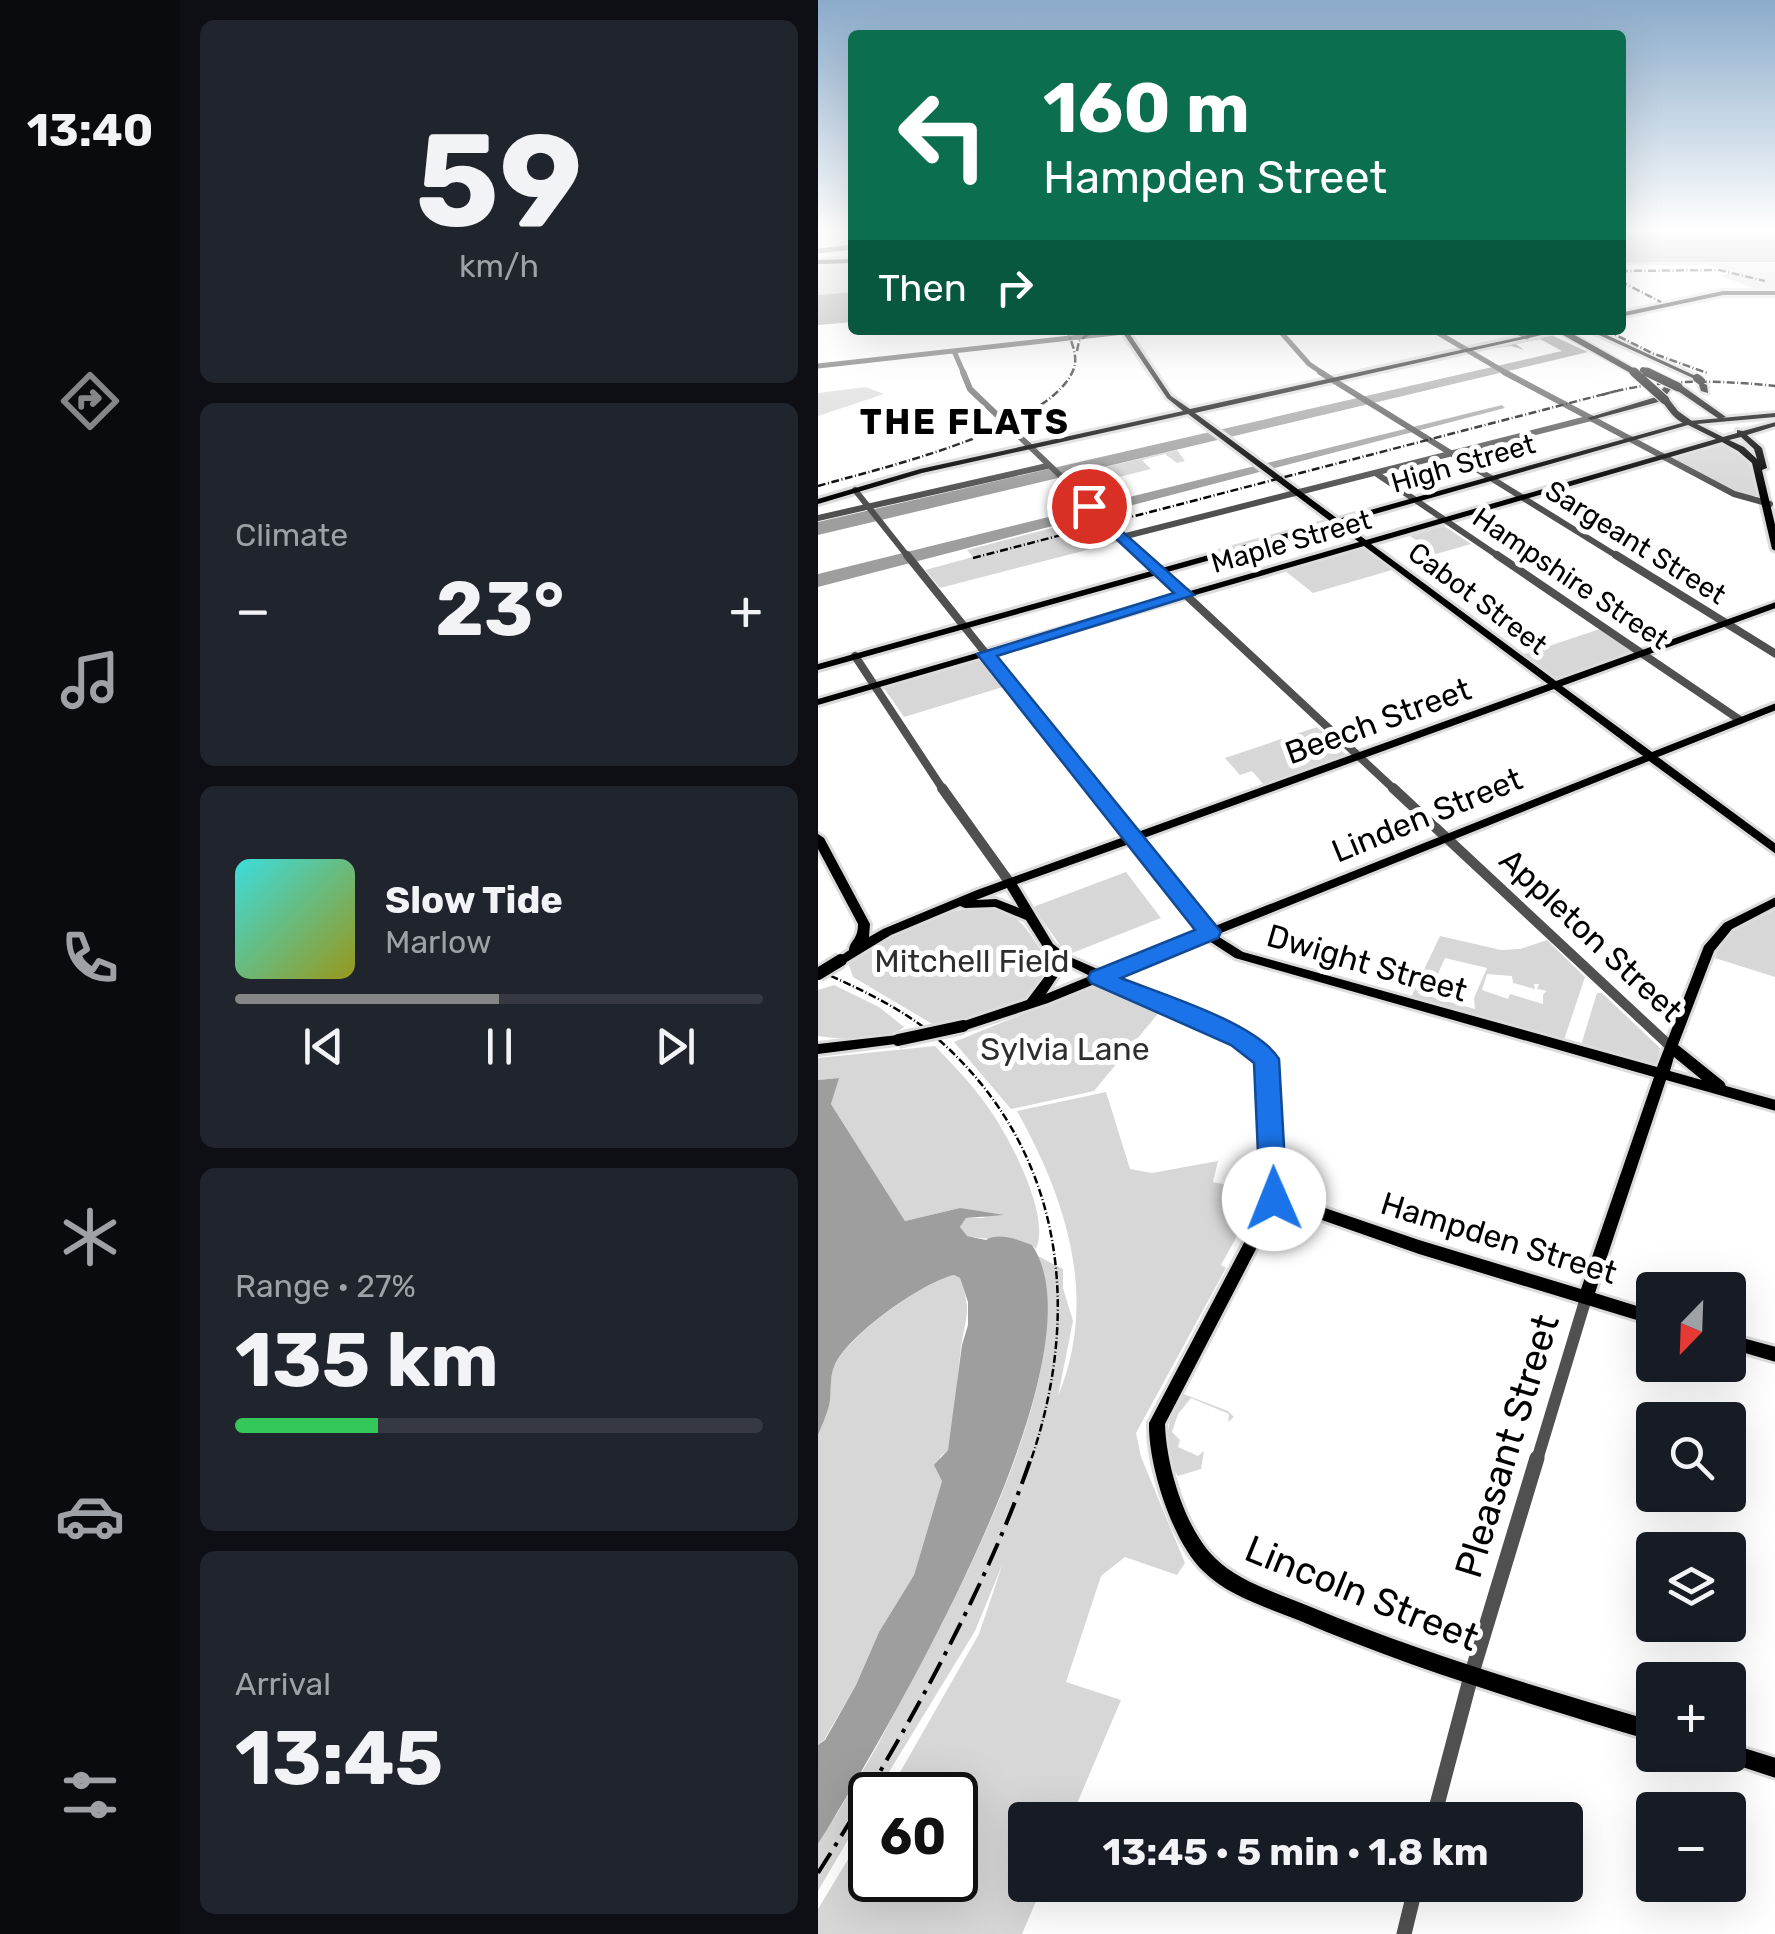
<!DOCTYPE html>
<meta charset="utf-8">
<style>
body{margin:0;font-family:Rubik,sans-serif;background:#20242c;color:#f1f3f6;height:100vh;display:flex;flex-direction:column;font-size:38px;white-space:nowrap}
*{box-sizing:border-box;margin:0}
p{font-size:32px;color:#9ea1a6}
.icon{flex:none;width:55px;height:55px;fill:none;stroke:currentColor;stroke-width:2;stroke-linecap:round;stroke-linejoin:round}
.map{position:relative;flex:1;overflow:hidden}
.drawer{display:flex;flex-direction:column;gap:20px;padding:20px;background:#0d0f14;width:638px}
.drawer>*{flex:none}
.hud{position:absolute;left:30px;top:30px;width:778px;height:305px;border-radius:10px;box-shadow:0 10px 40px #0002;background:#0b6e4f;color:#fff;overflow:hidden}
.needle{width:65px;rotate:203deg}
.buttons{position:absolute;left:818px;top:1272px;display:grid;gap:20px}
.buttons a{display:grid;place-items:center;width:110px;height:110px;border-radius:10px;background:#171b24;box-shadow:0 10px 40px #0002;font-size:50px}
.speed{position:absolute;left:30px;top:1772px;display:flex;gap:20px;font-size:50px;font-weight:700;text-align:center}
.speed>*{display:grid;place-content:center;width:130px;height:130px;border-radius:50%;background:#171b24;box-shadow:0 10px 40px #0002;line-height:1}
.speed .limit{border:5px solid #111;border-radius:15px;background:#fff;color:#111}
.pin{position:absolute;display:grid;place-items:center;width:85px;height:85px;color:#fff;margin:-42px;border:5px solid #fff;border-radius:50%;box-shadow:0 2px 10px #0007}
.me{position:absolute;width:110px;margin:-55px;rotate:359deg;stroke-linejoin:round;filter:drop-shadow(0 0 8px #0008)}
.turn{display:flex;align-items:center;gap:35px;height:210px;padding:0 30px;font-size:45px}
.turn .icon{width:130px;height:130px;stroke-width:2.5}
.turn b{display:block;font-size:70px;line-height:85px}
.then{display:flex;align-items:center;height:95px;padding:0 30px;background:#0003;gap:20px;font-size:38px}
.big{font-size:75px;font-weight:700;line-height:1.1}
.drawer .card{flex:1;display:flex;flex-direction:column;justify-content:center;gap:15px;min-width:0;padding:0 35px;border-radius:15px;background:#20242c}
.drawer .dial{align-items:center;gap:0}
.dial b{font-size:130px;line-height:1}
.song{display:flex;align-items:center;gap:30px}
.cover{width:120px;height:120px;border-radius:15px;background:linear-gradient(135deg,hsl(180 70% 55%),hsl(60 70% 35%))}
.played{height:10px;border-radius:5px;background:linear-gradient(90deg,#858687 50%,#363941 50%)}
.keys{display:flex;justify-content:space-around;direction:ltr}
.heat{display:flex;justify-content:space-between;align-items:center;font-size:55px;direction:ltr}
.charge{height:15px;border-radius:8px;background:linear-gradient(90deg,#34c759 27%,#363941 0)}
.trip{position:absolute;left:190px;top:1802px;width:575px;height:100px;border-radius:10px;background:#171b24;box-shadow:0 10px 40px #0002;font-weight:700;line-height:100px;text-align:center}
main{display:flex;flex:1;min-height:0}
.tab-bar{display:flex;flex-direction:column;width:180px;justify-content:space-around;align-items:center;background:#090b0e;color:#9ea1a6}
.tab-bar .icon{width:70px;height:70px}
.tab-bar .selected{color:#858687}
.tab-bar b{font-size:45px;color:#f1f3f6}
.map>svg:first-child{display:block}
.green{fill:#d7d7d7;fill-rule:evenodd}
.water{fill:#9e9e9e}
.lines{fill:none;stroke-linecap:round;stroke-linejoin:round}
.major-casing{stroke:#dbdbdb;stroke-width:6}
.highway-casing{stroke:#dbdbdb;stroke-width:5}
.minor-far5{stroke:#505050;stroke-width:5}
.minor-far4{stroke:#505050;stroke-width:6}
.minor-far3{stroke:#505050;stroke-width:8}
.minor-far2{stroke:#505050;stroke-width:10}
.minor-far1{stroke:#505050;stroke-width:12}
.minor{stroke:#505050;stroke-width:15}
.major{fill:#000;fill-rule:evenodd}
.highway{fill:#000;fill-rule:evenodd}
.rail-far1{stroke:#000;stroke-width:2.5;stroke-dasharray:8 2.5 1 2.5;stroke-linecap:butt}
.rail{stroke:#000;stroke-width:4;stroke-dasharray:24 8 4 8;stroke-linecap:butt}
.major-bridge-far1-casing{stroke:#dbdbdb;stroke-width:10;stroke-linecap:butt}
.major-bridge-casing{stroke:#dbdbdb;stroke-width:18;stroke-linecap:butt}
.highway-bridge-far1-casing{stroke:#dbdbdb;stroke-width:9;stroke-linecap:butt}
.highway-bridge-casing{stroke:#dbdbdb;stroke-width:11;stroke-linecap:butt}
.major-bridge-far1{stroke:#000;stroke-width:8}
.major-bridge{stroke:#000;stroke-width:12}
.highway-bridge-far1{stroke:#000;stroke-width:6}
.highway-bridge{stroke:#000;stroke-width:9}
.route{fill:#1a73e8;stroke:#114b97;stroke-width:2.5}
.labels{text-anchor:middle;stroke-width:10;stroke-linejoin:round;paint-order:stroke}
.far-street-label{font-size:28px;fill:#000;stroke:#fff}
.street-label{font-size:32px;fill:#000;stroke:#fff}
.park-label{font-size:32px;fill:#2e2e2e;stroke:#fff}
.far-district-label{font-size:35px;font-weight:bold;letter-spacing:2.5px;fill:#000;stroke:#fff}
.near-street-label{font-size:38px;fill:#000;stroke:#fff}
</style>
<main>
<nav class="tab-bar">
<b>13:40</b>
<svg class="icon selected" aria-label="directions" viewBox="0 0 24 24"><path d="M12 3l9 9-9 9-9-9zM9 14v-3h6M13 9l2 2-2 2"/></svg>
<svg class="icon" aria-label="music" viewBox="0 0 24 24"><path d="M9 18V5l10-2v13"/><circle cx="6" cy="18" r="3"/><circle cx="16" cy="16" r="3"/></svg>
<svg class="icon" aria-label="phone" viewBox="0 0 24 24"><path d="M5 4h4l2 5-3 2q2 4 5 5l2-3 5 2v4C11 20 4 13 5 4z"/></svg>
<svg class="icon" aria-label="climate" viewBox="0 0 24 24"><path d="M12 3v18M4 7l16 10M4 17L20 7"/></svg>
<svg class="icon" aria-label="car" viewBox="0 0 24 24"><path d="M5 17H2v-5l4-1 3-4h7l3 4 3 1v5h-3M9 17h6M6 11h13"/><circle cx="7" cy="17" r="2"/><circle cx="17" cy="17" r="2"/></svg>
<svg class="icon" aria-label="filters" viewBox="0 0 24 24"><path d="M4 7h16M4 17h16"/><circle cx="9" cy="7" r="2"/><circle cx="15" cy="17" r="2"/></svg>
</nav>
<section class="drawer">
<div class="card dial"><b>59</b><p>km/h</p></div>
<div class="card"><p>Climate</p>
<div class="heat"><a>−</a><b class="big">23°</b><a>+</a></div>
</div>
<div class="card">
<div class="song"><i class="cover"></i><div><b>Slow Tide</b><p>Marlow</p></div></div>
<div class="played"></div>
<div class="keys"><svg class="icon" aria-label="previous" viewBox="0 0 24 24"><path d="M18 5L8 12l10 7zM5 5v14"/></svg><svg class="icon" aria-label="pause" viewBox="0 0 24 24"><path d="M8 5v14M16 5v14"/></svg><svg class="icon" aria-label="next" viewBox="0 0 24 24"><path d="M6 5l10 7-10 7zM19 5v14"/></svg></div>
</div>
<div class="card"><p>Range · 27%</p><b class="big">135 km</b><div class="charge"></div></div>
<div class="card"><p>Arrival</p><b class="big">13:45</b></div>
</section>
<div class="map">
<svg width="958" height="1934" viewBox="0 0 958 1934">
<rect width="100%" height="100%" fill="#fff"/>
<path class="green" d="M35,262V292L0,295V263Z
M803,262L957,263V292L942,291L904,276L915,272L888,265H803Z
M48,387L66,394L0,416V393Z
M905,442C931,456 935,468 942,496H925L853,457Z
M359,450L367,461L359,463L347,454L324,460L333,469L289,480L281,471L263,475L271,484L284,481L259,487L246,477Z
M277,517L304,541L122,588L107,570L155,557L149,550Z
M626,526L653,544L618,554L592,536Z
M544,548L574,570L495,593L466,570Z
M782,629L817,653L737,682L704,655Z
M163,660L185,687L86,717L65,687Z
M499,727L529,756L447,786L434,771L422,775L407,758Z
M308,872L343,918L249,955L215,907Z
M176,907C200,914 208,928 221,947C259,1003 150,1017 116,1025L35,977L30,962C73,935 123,906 176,907Z
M957,910V977L897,958L905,935Z
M622,936L683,950L702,949L729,940L767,977L746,1040L593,997ZM627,958L669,968L656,998L657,1009L610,996ZM669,974L694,976L695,983L717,989L716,984H721L719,989L729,991L725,994V1004L692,994L690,999L664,990Z
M16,985L61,1007L86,1027C68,1041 23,1040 0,1036V990Z
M284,986L343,1010L276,1091L193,1109L136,1042L271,987Z
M779,993H784L842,1048L839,1066L763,1045Z
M117,1046C133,1063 150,1080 164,1099C187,1128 234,1214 218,1249L214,1245L148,1236L142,1227L148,1218H168L142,1208L87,1221L13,1104L20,1078L0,1080V1058Z
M288,1092L312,1169L334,1173L400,1161L395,1182L415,1186L417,1198L448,1197L426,1235L420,1234L403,1265L408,1268L318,1433L323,1457L367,1563L359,1575L307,1557L283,1576L248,1682L303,1700L252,1820H208V1885H225L204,1934H0V1909L52,1823V1880H138V1795H69L161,1634L185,1563L157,1631L57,1795H52V1802L0,1891C0,1877 0,1858 0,1845C3,1834 14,1822 20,1812C35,1786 52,1760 66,1733C121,1629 270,1369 218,1255L245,1269V1288L255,1321L240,1396C281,1298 248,1199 199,1111Z
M136,1275L142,1278C154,1313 148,1314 143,1347C139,1382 137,1416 130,1450L122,1457L124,1481L96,1575L61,1632L38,1685L6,1740L0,1745V1435C4,1426 8,1416 11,1406C14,1394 11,1379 16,1367C29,1336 105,1282 136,1275Z
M363,1393L410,1411L416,1417L410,1422L411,1414L373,1398L360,1414L354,1432L362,1440L360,1447L380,1456L386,1451L383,1469L360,1476C342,1454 349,1418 363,1393Z"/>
<path class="water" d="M957,229V262H803V233Z
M35,292V322L0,325V295Z
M704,330H722L770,352L0,535V522L744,351L722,339L698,344L706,350L693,346L654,351L716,337Z
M684,405L687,408L0,587V574Z
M21,1078L13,1104L87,1221L142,1208L186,1215L148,1218L142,1227L149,1236L168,1240C181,1232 200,1240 214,1245C291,1359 65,1738 0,1844V1745L7,1740L38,1685L61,1632L96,1575L124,1481L116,1465L130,1450L144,1345L150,1325V1302L142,1278L136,1275C105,1282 28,1336 16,1367C11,1379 14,1394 11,1406C8,1416 4,1426 0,1435V1080Z"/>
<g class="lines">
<g class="major-casing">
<path id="major" d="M35,259V263L0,264V260Z
M905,291H958V295H905L802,317V313Z
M303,330H309L353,396L372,409L734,330H746L377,413L520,519L871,421L958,413V417L879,424L905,437L919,433V430L925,431L958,422V426L929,435L944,448L949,468L944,470L958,529V551L954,549L934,463L920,451L904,442L553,544L738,681L958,602V608L744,686L834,752L958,703V710L840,757L958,844V854L831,761L398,935L425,952L839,1067L886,946L906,923L958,897V906L914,929L896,951L860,1045L906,1082L908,1086L958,1100V1111L848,1080L777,1293L835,1311V1325L601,1254L461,1205L347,1424C348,1465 367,1529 397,1558C422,1583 461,1593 493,1607C604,1653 719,1687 835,1721V1741C715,1705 595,1669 480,1620C448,1607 410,1596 385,1571C354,1541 330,1465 331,1423L449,1199L447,1107L442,1061L416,1041L284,981L230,1003L145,1031L140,1029L138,1026L140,1023L209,1000L228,975L225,947L208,920L177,907L147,908L142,906L73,935L27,963H19L17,960L31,950C32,940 40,940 40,924L0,849V834L6,838L52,924L51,937L65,929L159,890L730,684L546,546L0,705V699L541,542L517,525L0,670V664L512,521L370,414L104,473L0,504V499L102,469L365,411L349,398ZM870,425L898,439L548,540L525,523ZM923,437L936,449L939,459L926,447L911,440ZM736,689L825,756L392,928L323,839ZM314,843L382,932L284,971L252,957L235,944L199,884ZM189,888L201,908L178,899L158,900ZM388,939L417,958L836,1077L763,1289L601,1240L463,1193L461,1107L453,1055L426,1035L296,976ZM238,959L272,976L228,994L240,976ZM856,1057L884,1080L852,1071Z
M770,330H778L882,378L877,379Z
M80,1035L85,1037L87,1040L85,1043L0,1054V1044Z
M910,1334L958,1347V1362L910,1348Z
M910,1743L958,1758V1778L903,1760L901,1755H910Z"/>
</g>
<g class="highway-casing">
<path id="highway" d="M885,383L889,385L890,393L883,391L881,385Z
M857,385H863L908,417L901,419L857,389Z
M846,387L853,389L846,398H850L860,411L874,421V425C860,425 851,411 844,401L773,420L769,418L838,397Z"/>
</g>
<path class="minor-far5" d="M28,228L35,229
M0,251L35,247
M461,330L491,364L506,374
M615,330L690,374
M696,330L709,337
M136,351L146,374
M0,366L324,330"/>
<path class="minor-far4" d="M145,372L152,389L328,558
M502,372L802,558
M686,372L916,494L952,504
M559,474L683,558
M37,490L91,558
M0,518L229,466
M304,537L773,418"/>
<path class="minor-far3" d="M89,555L278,791
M325,555L578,791
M679,555L922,720
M798,555L958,654
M37,656L126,791"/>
<path class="minor-far2" d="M124,788L192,883
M276,788L316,838
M575,788L853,1047"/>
<path class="minor-far1" d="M719,1460L768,1298"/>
<path class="minor" d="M615,1820L653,1676L719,1458
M586,1934L598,1885"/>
<use href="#major" class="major"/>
<use href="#highway" class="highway"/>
<path class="rail-far1" d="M802,271L901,270L947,281
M802,281L843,302
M788,330L834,353L889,373
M259,351L261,341L276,330
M784,395C842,378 898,380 958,386
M0,486C59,469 235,429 256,368C260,355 253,341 249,330
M155,558L798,391
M0,970C41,989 85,1008 120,1039C245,1149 265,1308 213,1460"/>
<path class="rail" d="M0,1873C78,1750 166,1596 213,1458"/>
<g class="major-bridge-far1-casing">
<path id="major-bridge-far1" d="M879,378L883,381"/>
</g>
<g class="major-bridge-casing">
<path id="major-bridge" d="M0,974L23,960
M80,1040L145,1026"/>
</g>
<g class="highway-bridge-far1-casing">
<path id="highway-bridge-far1" d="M742,330L820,374
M825,370L834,374"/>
</g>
<g class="highway-bridge-casing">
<path id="highway-bridge" d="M816,372L847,400
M829,372L860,387"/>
</g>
<use href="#major-bridge-far1" class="major-bridge-far1"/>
<use href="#major-bridge" class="major-bridge"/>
<use href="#highway-bridge-far1" class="highway-bridge-far1"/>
<use href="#highway-bridge" class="highway-bridge"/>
</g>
<linearGradient id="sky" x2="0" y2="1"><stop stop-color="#8aabca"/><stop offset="0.46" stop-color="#fff"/><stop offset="1" stop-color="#fff" stop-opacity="0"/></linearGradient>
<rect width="958" height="499" fill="url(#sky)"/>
<path class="route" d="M271,502L376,595L179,656L403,932L400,938L303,978C343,994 439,1023 461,1059L469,1199L465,1207L456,1210L446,1207L442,1199L436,1063L413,1045L273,983L270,978L273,972L377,930L159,654L356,593L266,509L264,506Z"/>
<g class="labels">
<g class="far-street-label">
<text transform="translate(645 463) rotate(-16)" y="10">High Street</text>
<text transform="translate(473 541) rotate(-16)" y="10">Maple Street</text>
<text transform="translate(818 542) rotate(32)" y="10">Sargeant Street</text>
<text transform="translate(753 578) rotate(34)" y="10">Hampshire Street</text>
<text transform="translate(660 598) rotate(37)" y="10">Cabot Street</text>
</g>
<g class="street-label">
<text transform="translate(560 721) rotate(-20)" y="11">Beech Street</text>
<text transform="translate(609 815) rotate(-22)" y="11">Linden Street</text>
<text transform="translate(773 935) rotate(43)" y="11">Appleton Street</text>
<text transform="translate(549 963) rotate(16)" y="11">Dwight Street</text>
<text transform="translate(681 1238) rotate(17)" y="11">Hampden Street</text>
</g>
<g class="park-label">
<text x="154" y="972">Mitchell Field</text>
<text x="247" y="1060">Sylvia Lane</text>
</g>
<g class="far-district-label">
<text x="147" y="434">THE FLATS</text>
</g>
<g class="near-street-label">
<text transform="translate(689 1446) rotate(-73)" y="13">Pleasant Street</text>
<text transform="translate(544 1593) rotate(22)" y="13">Lincoln Street</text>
</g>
</g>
</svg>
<div class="buttons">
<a><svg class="needle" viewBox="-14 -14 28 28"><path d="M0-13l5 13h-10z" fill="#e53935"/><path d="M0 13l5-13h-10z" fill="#9ea1a6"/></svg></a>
<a><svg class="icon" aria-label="search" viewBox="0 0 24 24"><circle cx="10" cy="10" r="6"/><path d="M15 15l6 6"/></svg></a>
<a><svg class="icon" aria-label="layers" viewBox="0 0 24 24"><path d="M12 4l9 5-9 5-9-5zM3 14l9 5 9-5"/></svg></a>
<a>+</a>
<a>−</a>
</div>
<div class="speed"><div class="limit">60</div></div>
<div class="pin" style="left:271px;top:506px;background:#d93025"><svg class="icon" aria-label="arrive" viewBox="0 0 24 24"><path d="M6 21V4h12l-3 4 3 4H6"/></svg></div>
<svg class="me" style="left:456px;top:1199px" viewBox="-20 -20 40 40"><circle r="19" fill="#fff"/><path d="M0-13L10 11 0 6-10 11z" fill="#1a73e8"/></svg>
<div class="trip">13:45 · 5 min · 1.8 km</div>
<div class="hud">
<div class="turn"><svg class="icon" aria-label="left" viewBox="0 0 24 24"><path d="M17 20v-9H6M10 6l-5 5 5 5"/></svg><div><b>160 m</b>Hampden Street</div></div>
<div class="then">Then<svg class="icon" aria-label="right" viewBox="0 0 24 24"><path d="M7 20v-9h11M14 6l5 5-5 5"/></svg></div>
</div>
</div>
</main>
